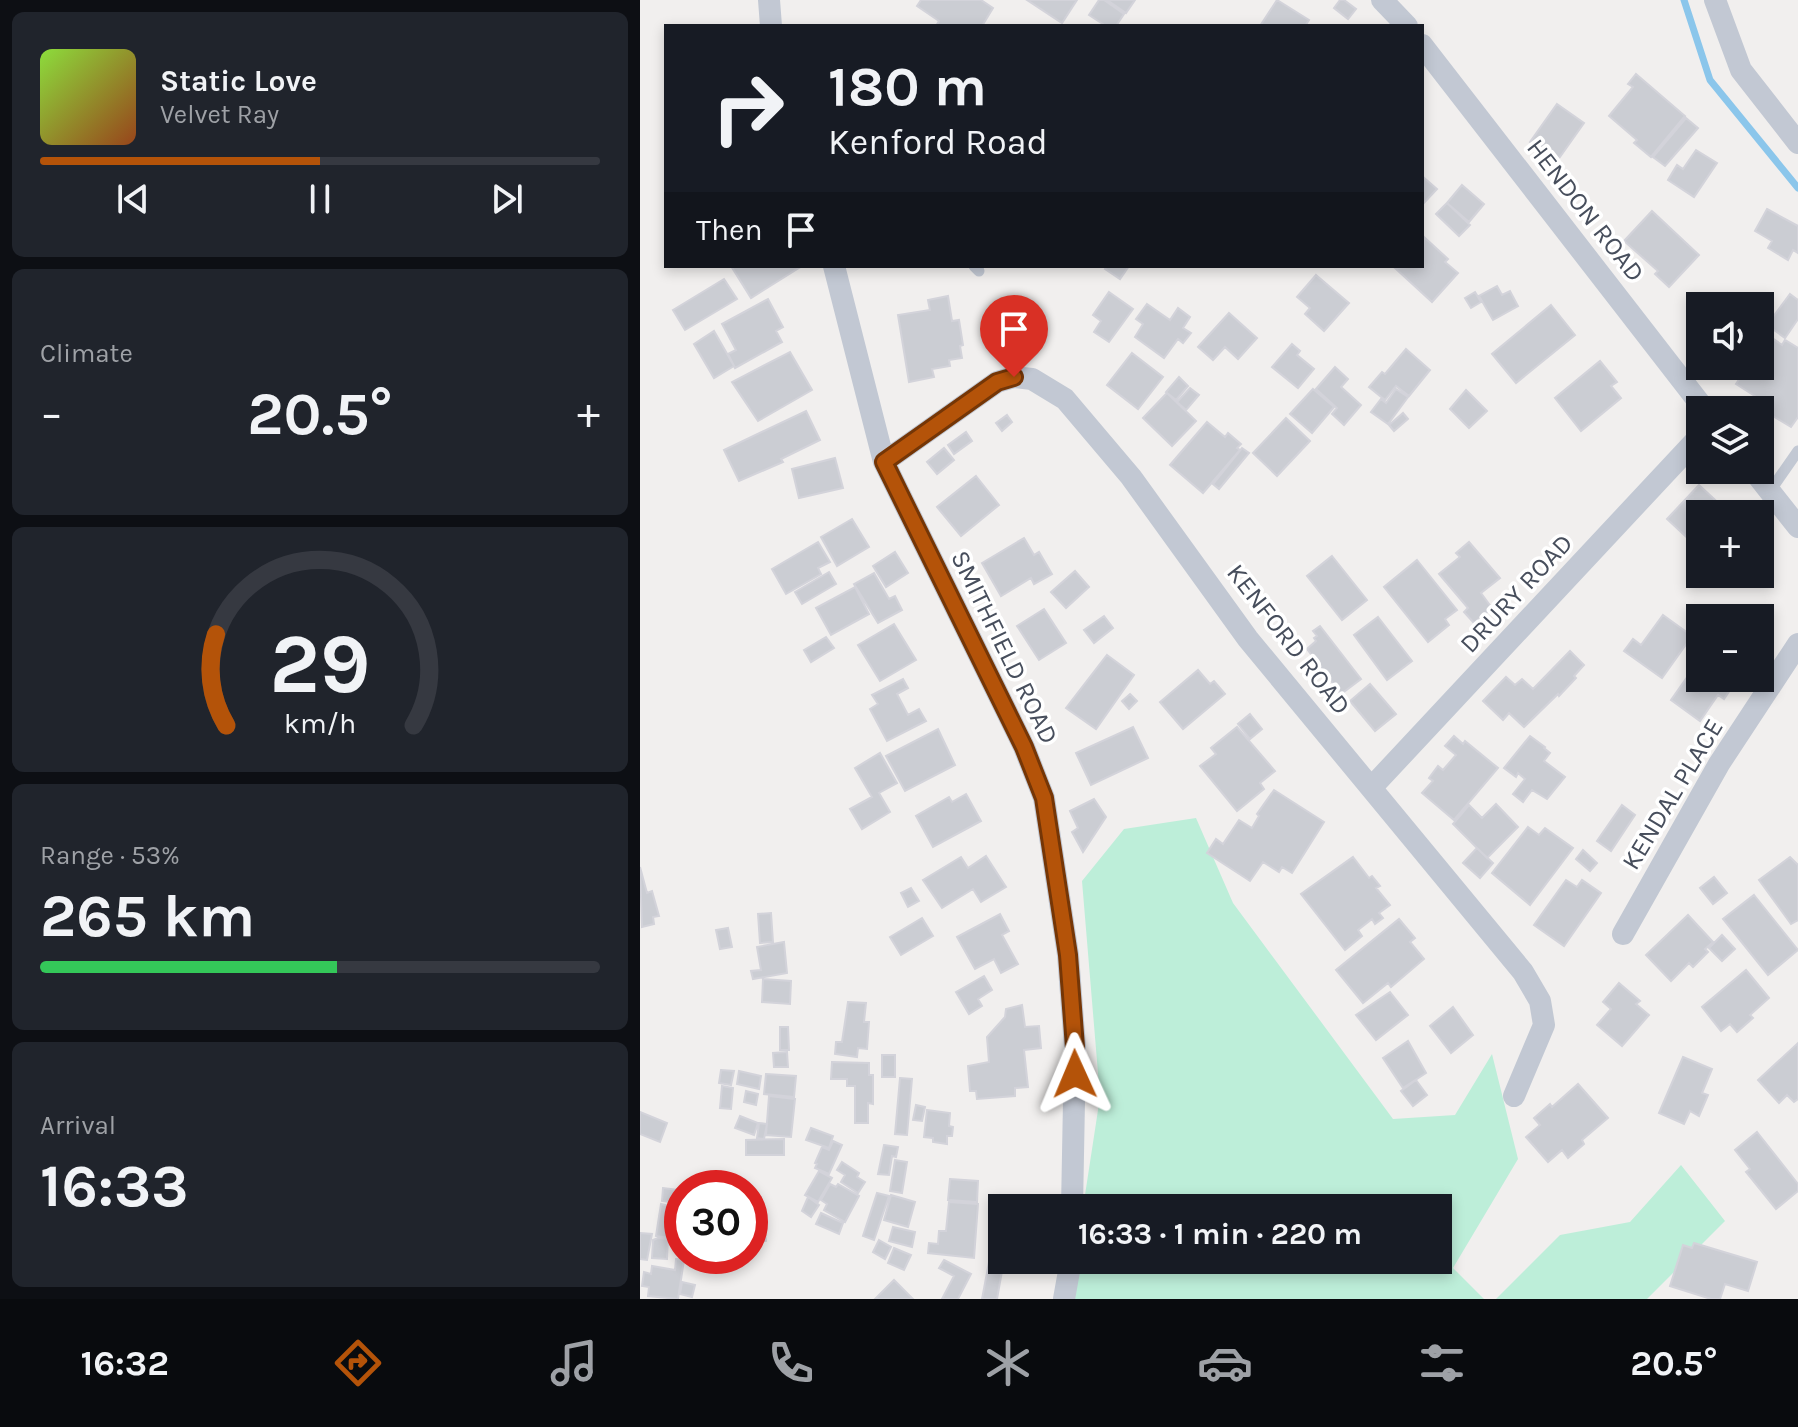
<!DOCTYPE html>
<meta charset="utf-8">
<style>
body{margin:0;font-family:Karla,sans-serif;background:#20242c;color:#f1f3f6;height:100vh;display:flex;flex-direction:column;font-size:30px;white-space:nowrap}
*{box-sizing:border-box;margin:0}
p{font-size:26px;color:#9ea1a6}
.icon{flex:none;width:44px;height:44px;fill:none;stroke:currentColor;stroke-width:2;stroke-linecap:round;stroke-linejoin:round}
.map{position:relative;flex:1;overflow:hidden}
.sheet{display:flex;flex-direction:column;gap:12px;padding:12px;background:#0d0f14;width:640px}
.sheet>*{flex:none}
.guide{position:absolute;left:24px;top:24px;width:760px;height:244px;border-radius:0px;box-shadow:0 4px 12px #0003;background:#171b24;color:#f1f3f6;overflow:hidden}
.controls{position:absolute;left:1046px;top:292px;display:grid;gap:16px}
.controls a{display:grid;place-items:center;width:88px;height:88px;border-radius:0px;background:#171b24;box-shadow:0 4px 12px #0003;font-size:40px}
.speed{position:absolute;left:24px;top:1170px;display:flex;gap:16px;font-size:40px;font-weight:700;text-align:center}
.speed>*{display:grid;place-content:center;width:104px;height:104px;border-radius:50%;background:#171b24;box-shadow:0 4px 12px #0003;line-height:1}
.speed .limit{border:12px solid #d22;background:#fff;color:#111}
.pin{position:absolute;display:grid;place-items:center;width:68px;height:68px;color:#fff;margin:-82px -34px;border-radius:50% 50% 50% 0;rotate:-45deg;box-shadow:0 0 8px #0007}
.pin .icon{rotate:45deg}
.me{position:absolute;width:88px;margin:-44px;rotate:359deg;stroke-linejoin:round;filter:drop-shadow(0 0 6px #0008)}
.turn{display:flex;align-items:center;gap:28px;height:168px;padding:0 32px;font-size:36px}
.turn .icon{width:104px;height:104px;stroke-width:2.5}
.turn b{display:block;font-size:56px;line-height:68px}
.then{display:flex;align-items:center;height:76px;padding:0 32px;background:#0003;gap:16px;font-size:30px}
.big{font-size:60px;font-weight:700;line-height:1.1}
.sheet .widget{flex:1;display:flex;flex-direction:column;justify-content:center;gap:12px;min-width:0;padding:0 28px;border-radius:12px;background:#20242c}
.sheet .dial{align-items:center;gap:0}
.dial svg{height:208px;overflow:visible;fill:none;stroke:#363941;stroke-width:7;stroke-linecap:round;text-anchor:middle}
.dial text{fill:#f1f3f6;stroke:none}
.song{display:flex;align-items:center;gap:24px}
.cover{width:96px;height:96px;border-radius:12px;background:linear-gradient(135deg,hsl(90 70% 55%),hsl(20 70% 35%))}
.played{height:8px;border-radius:4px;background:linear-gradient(90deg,#b45309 50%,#363941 50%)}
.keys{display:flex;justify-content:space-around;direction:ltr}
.heat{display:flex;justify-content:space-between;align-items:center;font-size:44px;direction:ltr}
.charge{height:12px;border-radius:6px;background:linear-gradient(90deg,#34c759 53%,#363941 0)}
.trip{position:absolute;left:348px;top:1194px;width:464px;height:80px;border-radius:0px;background:#171b24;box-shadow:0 4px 12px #0003;font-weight:700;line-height:80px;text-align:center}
.dock{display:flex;height:128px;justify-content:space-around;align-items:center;background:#090b0e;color:#9ea1a6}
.dock .icon{width:56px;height:56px}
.dock .current{color:#b45309}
.dock b{font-size:36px;color:#f1f3f6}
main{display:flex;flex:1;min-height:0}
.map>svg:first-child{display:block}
.green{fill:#bdeed9}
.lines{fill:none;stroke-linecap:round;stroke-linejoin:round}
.stream{stroke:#8bc6eb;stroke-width:7}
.building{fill:#cbcdd3;stroke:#d3d3da;stroke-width:2}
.lane{stroke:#c2c8d3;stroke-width:11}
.street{stroke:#c2c8d3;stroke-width:22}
.route-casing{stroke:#753606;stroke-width:20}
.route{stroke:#b45309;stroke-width:14}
.labels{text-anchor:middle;stroke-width:7;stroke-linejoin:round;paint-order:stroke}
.street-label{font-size:26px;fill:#474e5c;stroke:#fff}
</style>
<main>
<section class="sheet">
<div class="widget">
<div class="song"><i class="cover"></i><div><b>Static Love</b><p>Velvet Ray</p></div></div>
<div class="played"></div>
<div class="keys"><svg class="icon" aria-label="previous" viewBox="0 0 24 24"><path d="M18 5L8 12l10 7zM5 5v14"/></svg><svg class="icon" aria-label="pause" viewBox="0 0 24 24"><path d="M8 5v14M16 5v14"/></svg><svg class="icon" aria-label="next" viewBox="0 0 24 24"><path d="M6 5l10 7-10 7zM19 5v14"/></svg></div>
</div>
<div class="widget"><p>Climate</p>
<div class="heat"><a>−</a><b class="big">20.5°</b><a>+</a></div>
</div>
<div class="widget dial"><svg viewBox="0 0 100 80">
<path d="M14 69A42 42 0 1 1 86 69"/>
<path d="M14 69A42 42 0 0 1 10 34" stroke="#b45309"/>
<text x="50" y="56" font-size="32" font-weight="700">29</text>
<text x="50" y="72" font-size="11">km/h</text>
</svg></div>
<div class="widget"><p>Range · 53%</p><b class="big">265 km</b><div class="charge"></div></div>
<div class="widget"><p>Arrival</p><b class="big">16:33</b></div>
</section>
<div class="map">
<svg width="1158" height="1299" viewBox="0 0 1158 1299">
<rect width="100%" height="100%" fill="#f1efee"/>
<path class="green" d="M556,818L593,903L753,1119L815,1115L852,1054L878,1159L813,1268L844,1299H428L434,1260H798V1208H443L460,1097L442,881L484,829Z
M1041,1165L1085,1221L1007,1299H856L920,1235L990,1222Z"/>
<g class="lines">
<path class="stream" d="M1044,0L1070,80L1158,188"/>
</g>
<path class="building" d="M281,0H341L353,8L342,26H296L299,21L277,6Z
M387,0H437L422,23Z
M459,0H464L484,14L476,26H466L449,15Z
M467,0H495L486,13Z
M637,0L669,20L665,26H620Z
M700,0H704L716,9L708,19L694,8Z
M996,74L1045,116L1011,157L994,143L997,140L969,116L993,87L988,84Z
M917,104L944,123L917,161L890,142Z
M1046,118L1058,128L1025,166L1013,157Z
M1056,150L1077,163L1054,197L1028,180L1037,165L1043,169Z
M782,176L797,189L782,205Z
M822,185L844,204L829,222L807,203Z
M807,203L830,225L819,236L796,214Z
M1127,209L1158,226V253L1153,250L1148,260L1128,248L1132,241L1115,231Z
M1012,211L1059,255L1029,287L1015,274L1018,271L984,241Z
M784,237L808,259L805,262L818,273L792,302L755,268L782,266Z
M91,266H162L111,298Z
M467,266H489L480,279L465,269Z
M676,275L709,303L684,331L665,314L670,308L657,297Z
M84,279L97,299L45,330L33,310Z
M857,286L862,295L870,291L878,306L853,320L839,296Z
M469,292L493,309L469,342L454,332L461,321L453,315Z
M835,292L841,302L831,308L825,298Z
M1088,293L1109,306H1079Z
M1150,294L1158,300V319L1145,338L1127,325Z
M308,296L312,321L319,320L323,345L320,346L322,358L309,360L310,366L292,369L294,377L269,382L258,315L290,310L288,300Z
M128,299L143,327L136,331L142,342L95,368L88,354L96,350L82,324Z
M507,304L530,320L538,308L550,317L543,328L551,333L543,343L538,339L524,358L495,337L503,324L496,319Z
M911,305L935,335L876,383L852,354Z
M589,313L617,338L598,359L585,347L573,360L558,347Z
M74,331L94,366L74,378L54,344Z
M1128,335L1142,345L1145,340L1158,348V417L1151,427L1128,413L1132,407L1096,384L1108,366H1120V347Z
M652,344L660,351L657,355L674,369L658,388L632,367Z
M766,349L790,370L769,396L756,386L745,400L729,387L742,372L745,374Z
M150,352L172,390L118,421L92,382Z
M492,353L523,377L498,409L467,385Z
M960,361L977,382L971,386L981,398L941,431L915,398Z
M695,367L708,379L701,387L721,405L704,425L692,414L697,408L676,389Z
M539,377L548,386L536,400L526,392Z
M550,388L559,395L546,410L537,402Z
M673,389L694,407L672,433L650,414Z
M756,389L768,397L748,424L731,412L741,399L746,403Z
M826,390L847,411L829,428L810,409Z
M527,393L556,421L532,446L503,418Z
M166,411L180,440L141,459L143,462L99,481L84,450Z
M763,413L768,419L754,431L749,425Z
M367,415L372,422L362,431L356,423Z
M646,418L670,441L637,476L613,453Z
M567,422L585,437L588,433L601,444L597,448L600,450L563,493L530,465Z
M326,432L332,441L314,454L308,445Z
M304,448L314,460L297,474L287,462Z
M602,448L609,453L579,489L573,484Z
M195,458L203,488L159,498L152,469Z
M336,476L359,505L321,536L297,507Z
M1059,485L1086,510L1082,514H1060V538L1054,544L1027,519Z
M212,519L229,547L197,566L181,537Z
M384,538L394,555L399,552L412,574L394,584L391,578L361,596L342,563Z
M178,542L190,562L178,568L181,574L146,594L132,569Z
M829,542L860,578L841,593L852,608L834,623L824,612L828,608L799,574L820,557L816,553Z
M255,552L268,573L246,587L233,566Z
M692,556L727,600L702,620L667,576Z
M777,560L817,610L805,619L809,625L788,642L744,587Z
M435,571L449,587L426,608L411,592Z
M189,572L196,584L162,604L155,592Z
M234,573L249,599L255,596L262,610L238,623L214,584Z
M215,587L229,614L191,635L176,608Z
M404,609L426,643L399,660L377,626Z
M1023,615L1052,636L1022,678L984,651L993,639L1001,645Z
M464,616L473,628L454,643L444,630Z
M738,617L772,661L747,680L714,635Z
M254,624L276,660L240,681L218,645Z
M680,626L721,679L701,694L667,649L676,641L674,638L677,636L673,631Z
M186,637L194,648L171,662L164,650Z
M930,651L944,665L934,676L936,678L919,696L918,694L884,727L869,713L863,720L843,701L866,677L875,685L882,679L893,689Z
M467,655L494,675L456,729L426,708Z
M1060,659V678H1098L1084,699L1078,695L1060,721L1031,700Z
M558,670L570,684L574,681L585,694L543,729L520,702Z
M263,679L268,688L257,694L268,715L279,709L286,721L247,741L230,709L238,704L232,695Z
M730,684L756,714L735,731L710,701Z
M490,694L497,701L489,709L482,701Z
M610,714L622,729L610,739L598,724Z
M493,727L508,758L451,785L436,753Z
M597,727L635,771L620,783L624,789L597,811L560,766L576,754L571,748Z
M298,729L315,765L265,791L246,756Z
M814,736L823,744L825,741L858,768L814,820L782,793L793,781L789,778L798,766L803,770L816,755L805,746Z
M890,736L905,747L904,748L910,753L904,761L925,777L907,799L892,790L883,802L873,794L885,779L878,773L876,777L864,768Z
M240,753L257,783L239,793L250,812L222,829L210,809L232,797L215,768Z
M634,790L684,822L652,873L642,867L639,872L623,862L610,881L567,853L576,839L583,844L599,820L612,828L619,816L617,814Z
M326,794L341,821L293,847L276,816L309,797L312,802Z
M454,799L466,817L443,852L432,832L438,828L430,811Z
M856,804L878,827L847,858L813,824L829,805L842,818Z
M982,805L995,815L971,851L957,841Z
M888,827L899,835L905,828L933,848L890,905L852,873Z
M837,848L853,863L840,878L823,863Z
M943,850L957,863L950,871L936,859Z
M346,856L366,887L341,902L333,889L302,908L283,880L321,857L328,868Z
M713,857L729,878L732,876L740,886L736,888L750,905L739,913L743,918L735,924L732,919L718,930L722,936L705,950L661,894Z
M1150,857L1158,865V920L1151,924L1119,880Z
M0,867L7,893L12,891L19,916L13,917L14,924L2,927Z
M1074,877L1087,893L1073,904L1060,888Z
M926,880L937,887L942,880L961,893L924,946L894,925Z
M271,888L279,901L268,907L261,893Z
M1114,895L1158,950L1128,975L1083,919Z
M131,913L133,942L120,943L118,914Z
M360,914L369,931L362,935L378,964L361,973L354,959L335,969L317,937Z
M1048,915L1073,942L1065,949L1068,952L1053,967L1049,963L1031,981L1006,955Z
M282,918L293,936L261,955L250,937Z
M759,919L775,938L770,942L784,959L751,987L748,983L723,1003L696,970Z
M88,928L92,947L80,949L76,930Z
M1082,935L1095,949L1082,961L1069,948Z
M144,942L147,973L113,979L111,971L121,970L117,947Z
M1106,970L1129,998L1110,1015L1113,1018L1097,1032L1090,1024L1081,1031L1062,1007Z
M344,976L352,990L338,999L342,1006L329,1014L316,992Z
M123,979L151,981L150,1004L122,1002Z
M979,983L1000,1001L996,1004L1009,1015L982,1046L957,1025L971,1009L963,1002Z
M750,992L768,1015L736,1040L716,1015Z
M208,1002L226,1003L224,1022H229L227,1049L218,1048L217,1057L195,1054L196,1042H202Z
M382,1005L385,1027L399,1026L401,1048L384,1050L388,1087L375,1088V1096L337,1099L336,1091H330L328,1066L349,1062L347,1037L365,1017L366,1009Z
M813,1007L833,1035L811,1053L790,1026Z
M140,1027H148L149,1050H140Z
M768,1041L786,1073L763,1088L743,1058Z
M1158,1043V1099L1154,1102L1147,1095L1139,1103L1118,1080Z
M147,1052L148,1067H134L133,1053Z
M242,1055H255V1077H242Z
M1043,1057L1072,1069L1062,1093L1068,1095L1059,1116L1050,1111L1044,1124L1019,1113Z
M192,1062L229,1063V1075H233V1104L228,1103V1123H215V1086H207V1079H191Z
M81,1070L94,1071L91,1085L79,1083Z
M99,1071L121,1076L119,1089L97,1084Z
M126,1074L156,1076L154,1097L124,1094Z
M260,1078L272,1079L267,1135L255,1134Z
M776,1080L787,1095L773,1106L761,1091Z
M938,1084L968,1118L942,1140L944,1144L928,1158L922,1150L908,1162L886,1137L900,1125L894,1118L910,1104L912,1107Z
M82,1086L93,1088L91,1109L80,1108Z
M106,1091L118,1094L116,1105L104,1102Z
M129,1096L155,1099L151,1137L126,1135Z
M276,1105L285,1107L282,1121L273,1120Z
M287,1110L310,1113L309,1126L313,1127L312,1136H307V1144L293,1142V1138L284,1137Z
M0,1112L27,1123L20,1142L0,1134Z
M100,1116L118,1123L114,1135L95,1128Z
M119,1123L127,1124L124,1139L117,1138Z
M171,1128L193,1136L189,1148L166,1140Z
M1117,1132L1158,1184V1191L1136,1209L1106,1172L1110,1169L1095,1150Z
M144,1139V1155H106V1140Z
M193,1141L202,1145L189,1174L175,1168L177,1164L175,1163L182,1147L189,1150Z
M244,1145L258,1147L256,1157L252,1156L249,1175L238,1174Z
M255,1160L267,1162L262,1193L250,1191Z
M202,1162L219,1173L217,1177L225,1182L218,1193L201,1182L205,1175L197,1170Z
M179,1171L192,1178L178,1202L165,1195Z
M310,1179L338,1181L337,1202L308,1200Z
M190,1184L196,1187L198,1184L219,1196L205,1222L184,1210L187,1204L181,1200Z
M23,1188L39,1190L37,1203L22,1201Z
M237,1193L249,1196L234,1240L223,1236Z
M251,1195L275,1202L268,1227L244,1220Z
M121,1197L126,1241L110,1243V1198Z
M168,1197L179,1205L171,1217L162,1211Z
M309,1202L338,1204L334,1258L288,1253L289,1243L298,1244L299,1231H306Z
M21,1204L34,1207L29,1238L16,1236Z
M181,1213L203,1223L199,1234L176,1224Z
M253,1227L275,1232L272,1247L249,1241Z
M0,1233L12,1234L7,1260L0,1259Z
M18,1238L28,1239L27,1259L12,1258L13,1240Z
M239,1240L251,1247L245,1259L233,1252Z
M353,1241L362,1242L364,1260L357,1299H342Z
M1054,1243L1117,1262L1108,1291L1085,1284L1080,1299H1071L1030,1286L1043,1245L1052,1248Z
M254,1248L271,1255L264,1270L248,1263Z
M36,1259L44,1260L38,1299L8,1296L9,1287L2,1286L4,1272L11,1274L12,1266L35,1270Z
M304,1260L331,1274L318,1299H302L314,1276L299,1268Z
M368,1260H379L377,1271L367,1269Z
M254,1280L273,1299H235Z
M42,1282L55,1285L52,1297L40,1294Z"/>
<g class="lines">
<path class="lane" d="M334,266L339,271
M1130,491L1158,451"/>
<path class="street" d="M129,0L131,26
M742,0L767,26
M1075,0L1101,70L1158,143
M782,45L1065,410
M194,266L244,462L384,747L404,798L428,955L435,1047L432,1208
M244,462L357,382L374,377L392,379L425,399L491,477L608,639L883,972L900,1001L904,1025L874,1096
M1113,470L1158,527
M732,787L1060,436
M983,934L1079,764L1158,644
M424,1299L431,1260"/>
</g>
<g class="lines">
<g class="route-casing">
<path id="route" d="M374,377L357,382L244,462L384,747L404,798L428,955L435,1047V1074"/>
</g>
<use href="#route" class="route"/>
</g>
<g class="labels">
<g class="street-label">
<text transform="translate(946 210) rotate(52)" y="9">HENDON ROAD</text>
<text transform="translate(876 593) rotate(-47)" y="9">DRURY ROAD</text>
<text transform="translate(649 639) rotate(52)" y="9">KENFORD ROAD</text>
<text transform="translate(365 647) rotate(64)" y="9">SMITHFIELD ROAD</text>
<text transform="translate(1032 794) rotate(-59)" y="9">KENDAL PLACE</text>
</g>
</g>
</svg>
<div class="controls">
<a><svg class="icon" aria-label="sound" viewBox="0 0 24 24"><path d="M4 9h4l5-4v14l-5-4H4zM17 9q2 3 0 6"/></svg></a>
<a><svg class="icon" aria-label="layers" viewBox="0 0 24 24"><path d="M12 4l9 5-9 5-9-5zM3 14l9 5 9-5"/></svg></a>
<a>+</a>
<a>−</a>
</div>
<div class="speed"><div class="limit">30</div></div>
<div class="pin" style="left:374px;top:377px;background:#d93025"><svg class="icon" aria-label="arrive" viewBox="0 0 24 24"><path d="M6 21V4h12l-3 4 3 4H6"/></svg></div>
<svg class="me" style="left:435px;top:1074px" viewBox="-20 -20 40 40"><path d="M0-17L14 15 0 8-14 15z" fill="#b45309" stroke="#fff" stroke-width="4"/></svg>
<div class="trip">16:33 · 1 min · 220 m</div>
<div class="guide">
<div class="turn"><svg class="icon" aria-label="right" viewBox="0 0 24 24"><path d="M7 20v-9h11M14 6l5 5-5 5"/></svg><div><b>180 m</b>Kenford Road</div></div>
<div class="then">Then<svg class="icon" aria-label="arrive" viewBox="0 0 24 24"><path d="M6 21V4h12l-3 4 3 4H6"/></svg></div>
</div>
</div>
</main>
<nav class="dock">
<b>16:32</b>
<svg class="icon current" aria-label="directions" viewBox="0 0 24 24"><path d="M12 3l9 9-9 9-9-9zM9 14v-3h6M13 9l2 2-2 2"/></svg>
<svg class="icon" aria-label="music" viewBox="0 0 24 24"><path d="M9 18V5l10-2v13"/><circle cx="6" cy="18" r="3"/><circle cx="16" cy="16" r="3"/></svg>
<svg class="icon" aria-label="phone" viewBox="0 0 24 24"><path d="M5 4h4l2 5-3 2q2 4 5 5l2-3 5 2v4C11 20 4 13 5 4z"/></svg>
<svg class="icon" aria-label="climate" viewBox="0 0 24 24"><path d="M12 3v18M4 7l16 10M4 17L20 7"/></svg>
<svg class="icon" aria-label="car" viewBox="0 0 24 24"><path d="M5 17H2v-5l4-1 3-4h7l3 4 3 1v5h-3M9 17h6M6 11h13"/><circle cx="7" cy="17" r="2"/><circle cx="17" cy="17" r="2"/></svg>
<svg class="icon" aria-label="filters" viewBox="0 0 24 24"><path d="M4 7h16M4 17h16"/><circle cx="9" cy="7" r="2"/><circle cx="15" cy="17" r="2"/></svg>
<b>20.5°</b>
</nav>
